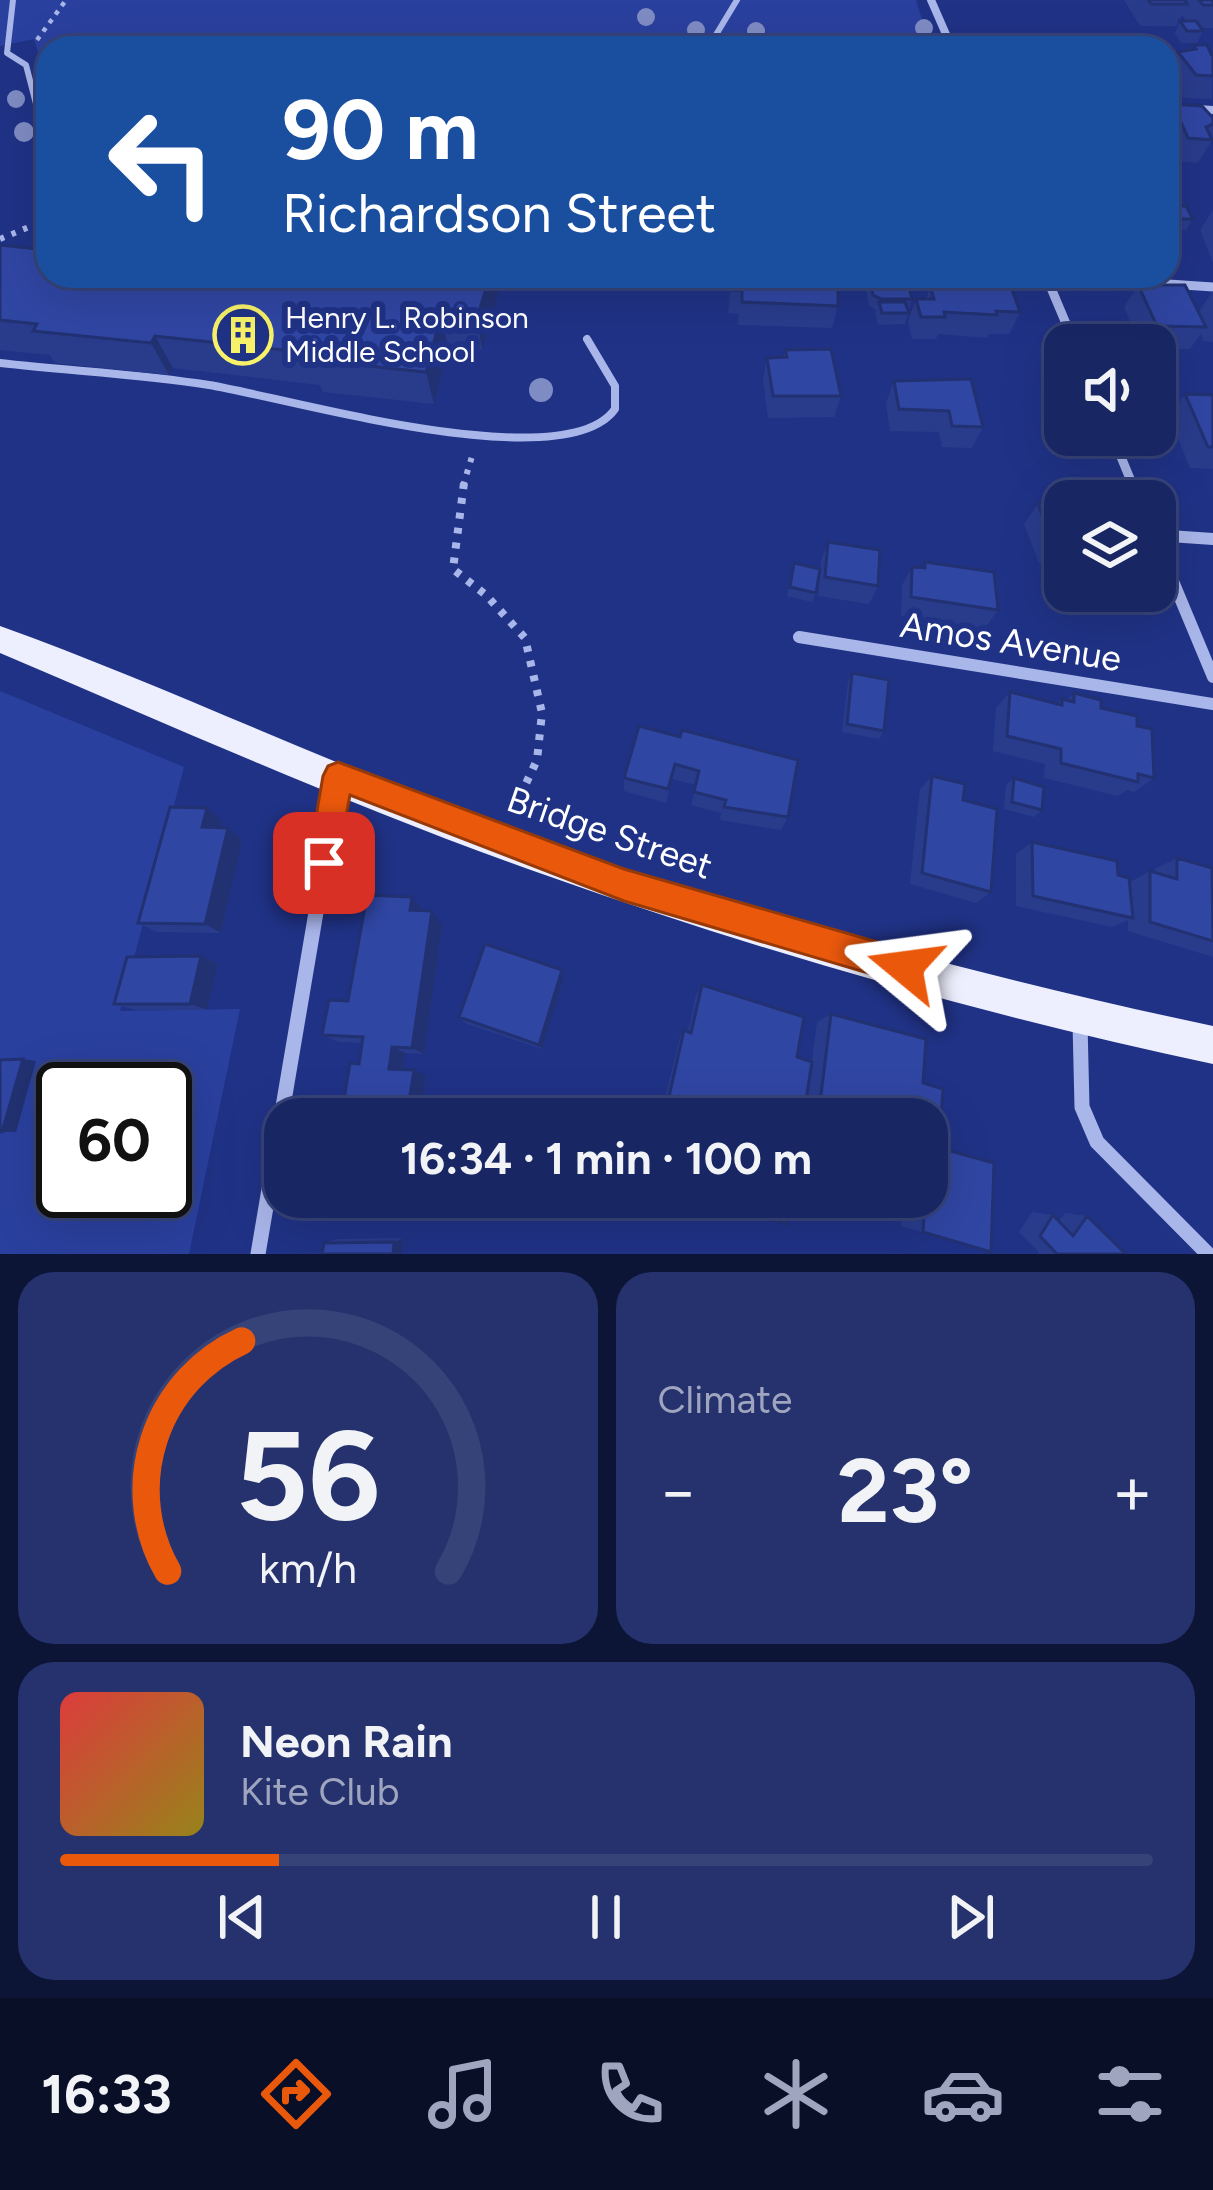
<!DOCTYPE html>
<meta charset="utf-8">
<style>
body{margin:0;font-family:Figtree,sans-serif;background:#25326d;color:#f1f3f6;height:100vh;display:flex;flex-direction:column;font-size:45px;white-space:nowrap}
*{box-sizing:border-box;margin:0}
p{font-size:39px;color:#9fa5bf}
.icon{flex:none;width:66px;height:66px;fill:none;stroke:currentColor;stroke-width:2;stroke-linecap:round;stroke-linejoin:round}
.map{position:relative;height:1254px;overflow:hidden}
.panel{display:flex;flex-direction:column;gap:18px;padding:18px;background:#0d1537;flex:1}
.panel>*{flex:none}
.top-card{position:absolute;left:36px;top:36px;width:1143px;height:252px;border-radius:36px;box-shadow:0 12px 48px #0002,0 0 0 3px #364378;background:#1a4fa0;color:#fff;overflow:hidden}
.buttons{position:absolute;left:1044px;top:324px;display:grid;gap:24px}
.buttons a{display:grid;place-items:center;width:132px;height:132px;border-radius:24px;background:#182664;box-shadow:0 12px 48px #0002,0 0 0 3px #364378;font-size:60px}
.speed{position:absolute;left:36px;top:1062px;display:flex;gap:24px;font-size:60px;font-weight:700;text-align:center}
.speed>*{display:grid;place-content:center;width:156px;height:156px;border-radius:50%;background:#182664;box-shadow:0 12px 48px #0002,0 0 0 3px #364378;line-height:1}
.speed .limit{border:6px solid #111;border-radius:18px;background:#fff;color:#111}
.pin{position:absolute;display:grid;place-items:center;width:102px;height:102px;color:#fff;margin:-51px;border-radius:24px;box-shadow:0 6px 18px #0006}
.me{position:absolute;width:132px;margin:-66px;rotate:286deg;stroke-linejoin:round;filter:drop-shadow(0 0 9px #0008)}
.turn{display:flex;align-items:center;gap:42px;height:252px;padding:0 48px;font-size:54px}
.turn .icon{width:156px;height:156px;stroke-width:2.5}
.turn b{display:block;font-size:84px;line-height:102px}
.big{font-size:90px;font-weight:700;line-height:1.1}
.panel .widget{flex:1;display:flex;flex-direction:column;justify-content:center;gap:18px;min-width:0;padding:0 42px;border-radius:36px;background:#25326d}
.panel .dial{align-items:center;gap:0}
.dial svg{height:312px;overflow:visible;fill:none;stroke:#364378;stroke-width:7;stroke-linecap:round;text-anchor:middle}
.dial text{fill:#f1f3f6;stroke:none}
.song{display:flex;align-items:center;gap:36px}
.cover{width:144px;height:144px;border-radius:18px;background:linear-gradient(135deg,hsl(0 70% 55%),hsl(50 70% 35%))}
.played{height:12px;border-radius:6px;background:linear-gradient(90deg,#ea580c 20%,#364378 20%)}
.keys{display:flex;justify-content:space-around;direction:ltr}
.heat{display:flex;justify-content:space-between;align-items:center;font-size:66px;direction:ltr}
.panel .tiles{flex:1;display:grid;gap:18px;grid-template-columns:1fr 1fr}
.widget:last-child{grid-column:span 2}
.trip{position:absolute;left:264px;top:1098px;width:684px;height:120px;border-radius:36px;background:#182664;box-shadow:0 12px 48px #0002,0 0 0 3px #364378;font-weight:700;line-height:120px;text-align:center}
.menu{display:flex;height:192px;justify-content:space-around;align-items:center;background:#0a0f28;color:#9fa5bf}
.menu .icon{width:84px;height:84px}
.menu .selected{color:#ea580c}
.menu b{font-size:54px;color:#f1f3f6}
.map>svg:first-child{display:block}
.green{fill:#2a409e;fill-rule:evenodd}
.lines{fill:none;stroke-linecap:round;stroke-linejoin:round}
.path-far2{stroke:#a9b6ea;stroke-width:4.5;stroke-dasharray:4.5 6;stroke-linecap:butt}
.path-far1{stroke:#a9b6ea;stroke-width:6;stroke-dasharray:4.5 8;stroke-linecap:butt}
.path{stroke:#a9b6ea;stroke-width:8;stroke-dasharray:6 9;stroke-linecap:butt}
.service-far1{stroke:#a9b6ea;stroke-width:6}
.service{stroke:#a9b6ea;stroke-width:8}
.minor-far3{stroke:#a9b6ea;stroke-width:8}
.minor-far2{stroke:#a9b6ea;stroke-width:9}
.minor-far1{stroke:#a9b6ea;stroke-width:12}
.minor{stroke:#a9b6ea;stroke-width:15}
.primary{fill:#edeffe;fill-rule:evenodd}
.tree{fill:#7f8cc4}
.wall{fill:#293c8c}
.shaded-wall{fill:#223172}
.building{fill:#3046a3;stroke:#223172;stroke-width:3}
.route{fill:#ea580c;stroke:#983908;stroke-width:3}
.labels{text-anchor:middle;stroke-width:12;stroke-linejoin:round;paint-order:stroke}
.far-poi-label{font-size:30px;fill:#fff;stroke:#203286;text-anchor:start}
.street-label{font-size:36px;fill:#fff;stroke:#203286}
</style>
<div class="map">
<svg width="1213" height="1254" viewBox="0 0 1213 1254">
<rect width="100%" height="100%" fill="#203286"/>
<path class="green" d="M0,0H916L931,48H48V85L34,39L0,46Z
M0,691L184,767L120,1011L240,1009L189,1254H0ZM63,1089H165V1191H63Z"/>
<g class="lines">
<path class="path-far2" d="M37,40L66,0"/>
<path class="path-far1" d="M0,239L48,219
M35,257L48,239
M463,486L473,453"/>
<path class="path" d="M464,483L453,569L486,595L525,638L542,713L537,760L513,811"/>
<path class="service-far1" d="M13,0L7,53L26,65L48,150
M708,48L737,0"/>
<path class="service" d="M0,363C70,371 140,374 209,385C288,398 565,480 615,409V386L587,339"/>
<path class="minor-far3" d="M931,0L952,48
M1167,107L1213,110"/>
<path class="minor-far2" d="M1046,276L1075,345
M1050,276L1213,287
M1112,435L1133,486"/>
<path class="minor-far1" d="M1132,483L1139,501
M1155,535L1213,539
M1155,538L1213,677
M799,637L1213,704
M330,827L338,782"/>
<path class="minor" d="M1080,1023L1082,1107L1097,1142L1208,1254
M258,1254L331,824"/>
<path class="primary" d="M0,626C156,682 307,754 463,812C707,902 959,972 1213,1026V1064C988,1016 765,953 548,876C362,811 181,730 0,653Z"/>
</g>
<g class="tree">
<circle cx="646" cy="17" r="9"/>
<circle cx="924" cy="28" r="9"/>
<circle cx="696" cy="30" r="9"/>
<circle cx="756" cy="31" r="9"/>
<circle cx="16" cy="99" r="9"/>
<circle cx="24" cy="132" r="10"/>
<circle cx="541" cy="390" r="12"/>
</g>
<path class="wall" d="M1124,0H1213V28H1201L1203,31L1197,43H1181L1175,33L1180,21H1187L1182,15L1176,26H1140Z
M1193,45L1213,53L1212,99L1183,98L1167,76L1178,52L1190,50Z
M1173,104L1213,118V138L1211,133L1212,140L1198,163L1175,161L1168,145L1167,147V116Z
M1168,206L1193,219L1186,230L1167,229Z
M1213,210V263L1200,230Z
M0,245L48,276L502,281L482,350L448,347L434,404L323,392L320,385L173,368L169,375L55,363L50,355L0,350Z
M732,276L838,306L832,328L738,325L739,314L728,313Z
M869,277L912,299L905,324L878,325L875,313L876,310L869,306L866,288Z
M958,281L1020,312L1009,334H989L987,338L938,334L936,339H912L908,321L916,299H926L930,286H956Z
M1138,285L1202,320L1199,311L1213,291V342L1203,341L1201,334L1190,349H1155V345H1140L1124,307Z
M785,350L841,396L834,417L768,418L763,379L767,358L784,357Z
M894,381L983,427L972,448L942,447L939,432L890,431L886,403Z
M1185,394L1213,395V469L1190,468L1169,416Z
M1065,503V562L1039,563L1024,524L1038,504Z
M828,542L878,586L869,604L818,596L821,561Z
M925,562L998,610L985,628L901,616L902,585L912,567L922,568Z
M794,563L816,593L812,602L787,596Z
M852,673L884,731L879,739L842,732L848,681Z
M1010,692L1057,704L1062,699L1067,700L1074,693L1137,726L1154,778L1134,792L1127,790L1118,796L1044,778L1045,764L993,751L996,708Z
M639,726L788,817L781,830L720,820L721,813L691,805L696,785L672,779L666,803L624,791V778Z
M932,776L963,800L991,892L976,903L910,884L920,789Z
M1014,778L1042,810L1034,817L1004,809L1006,785Z
M222,820L220,828H228L242,840L221,933L157,932L138,923Z
M1032,842L1118,875L1130,882L1150,871L1155,873V869L1177,858L1213,887V957L1128,931V920L1112,927L1016,906V854Z
M412,897L423,911L442,925L424,1054L405,1053L403,1069L426,1075L421,1111L360,1108L343,1105L359,1064L362,1043L339,1042L322,1035L348,1001Z
M201,956L218,964L207,1010H135L114,1004Z
M562,970L564,977L542,1049L465,1023L459,1017Z
M702,985L797,1057L803,1119H660L680,1037L684,1030L688,1031L696,995Z
M831,1014L923,1083L939,1148L991,1252L901,1226L903,1197H927V1119H805L817,1022Z
M1032,1212L1053,1215L1059,1221L1065,1213L1087,1216L1126,1254H1038L1039,1252L1019,1232Z
M404,1238L402,1254L324,1243L337,1239Z"/>
<path class="shaded-wall" d="M189,276H224L198,319L182,286Z
M490,276H501L502,281L482,350L477,318Z
M441,315L448,347L434,404L426,372Z
M155,336L173,368L169,375L151,343Z
M207,808L222,820L217,840L202,827Z
M228,828L242,840L221,933L205,924Z
M412,897L423,911L410,910Z
M432,911L442,925L424,1054L412,1048Z
M201,956L218,964L207,1010L190,1004Z
M562,970L564,977L542,1049L539,1045Z
M392,1047L405,1053L402,1074L389,1069Z
M23,1059L36,1061L16,1132H2Z
M414,1070L426,1075L421,1111L408,1108Z
M404,1238L402,1254H393L394,1242Z"/>
<path class="building" d="M1148,0H1185L1187,4H1151Z
M1199,0H1213V5H1203Z
M1180,21H1196L1203,31H1187Z
M1193,45H1207L1211,54L1213,53V76L1196,75L1178,52L1196,49Z
M1173,104L1202,106L1213,118V124L1206,127L1212,140L1188,138Z
M1168,206H1186L1193,219H1176Z
M0,245L48,250V276H189L182,286L214,289L222,276H490L477,318L441,315L426,372L311,360L313,353L155,336L151,343L33,331L37,324L0,320Z
M732,276H808L838,280V306L742,302V291L731,290Z
M869,277L907,278L912,299H881L873,295Z
M958,281L1011,287L1020,312L996,311L997,315L944,312L945,317H921L916,299H934L930,286H959Z
M1138,285H1185L1206,327L1157,326Z
M879,302H905L909,313H882Z
M831,349L841,396H773L767,358L787,357L785,350Z
M971,379L983,427L952,426L949,411L899,409L894,381Z
M1185,394L1213,395V447H1208Z
M1065,503V543L1053,544L1038,504Z
M828,542L880,550L878,586L825,577Z
M925,562L994,572L998,610L911,597L912,567L925,568Z
M794,563L820,569L816,593L790,587Z
M852,673L889,680L884,731L847,724Z
M1010,692L1062,705V699L1074,702V693L1101,700V708L1137,716V726L1152,729L1154,778L1138,774V782L1061,763V749L1007,736Z
M639,726L680,737L682,730L798,760L788,817L724,807L726,800L694,792L699,771L675,764L668,789L624,778Z
M932,776L965,784L963,800L997,809L991,892L922,873Z
M1014,778L1044,787L1042,810L1012,802Z
M170,807L207,808L202,827L228,828L205,924L138,923Z
M1032,842L1117,861L1118,875L1129,878L1133,918L1033,896Z
M1177,858L1212,868L1213,941L1150,922V871L1177,879Z
M367,895L412,897L410,910L432,911L412,1048L392,1047L389,1069L414,1070L408,1108L343,1105L350,1063L359,1064L363,1037L322,1035L329,1000L348,1001Z
M485,944L562,970L539,1045L459,1017Z
M201,956L190,1004H114L127,957Z
M702,985L804,1017L797,1057L812,1062L803,1119H664L684,1030L691,1033Z
M831,1014L926,1039L923,1083L943,1089L939,1148L994,1163L991,1252L923,1232L925,1197H927V1119H818Z
M23,1059L2,1132H0V1060Z
M724,1197H791L786,1224L723,1202Z
M1053,1215L1073,1236L1087,1216L1126,1254H1057L1040,1236Z
M394,1242L393,1254H322L324,1243Z"/>
<path class="route" d="M338,762L624,869L905,950L917,955L922,967L917,979L905,984L624,901L350,795L335,874L324,879L312,874L308,863L323,776L328,766Z"/>
<defs>
<g id="building-ring" transform="scale(3)"><circle r="9.5" fill="#203286" stroke="#f7f269" stroke-width="1.5"/><path d="M-4-6H4V6H1V3H-1V6H-4ZM-2.5-4.3h1.7v1.8h-1.7ZM.8-4.3h1.7v1.8H.8ZM-2.5-1h1.7V.8h-1.7ZM.8-1h1.7V.8H.8Z" fill="#f7f269"/></g>
</defs>
<g fill-rule="evenodd">
<use href="#building-ring" x="243" y="335"/>
</g>
<g class="labels">
<g class="far-poi-label">
<text x="285" y="328">Henry L. Robinson<tspan x="285" dy="34">Middle School</tspan></text>
</g>
<g class="street-label">
<text transform="translate(1011 641) rotate(9)" y="13">Amos Avenue</text>
<text transform="translate(610 832) rotate(19)" y="13">Bridge Street</text>
</g>
</g>
</svg>
<div class="buttons">
<a><svg class="icon" aria-label="sound" viewBox="0 0 24 24"><path d="M4 9h4l5-4v14l-5-4H4zM17 9q2 3 0 6"/></svg></a>
<a><svg class="icon" aria-label="layers" viewBox="0 0 24 24"><path d="M12 4l9 5-9 5-9-5zM3 14l9 5 9-5"/></svg></a>
</div>
<div class="speed"><div class="limit">60</div></div>
<div class="pin" style="left:324px;top:863px;background:#d93025"><svg class="icon" aria-label="arrive" viewBox="0 0 24 24"><path d="M6 21V4h12l-3 4 3 4H6"/></svg></div>
<svg class="me" style="left:905px;top:967px" viewBox="-20 -20 40 40"><path d="M0-17L14 15 0 8-14 15z" fill="#ea580c" stroke="#fff" stroke-width="4"/></svg>
<div class="trip">16:34 · 1 min · 100 m</div>
<div class="top-card">
<div class="turn"><svg class="icon" aria-label="left" viewBox="0 0 24 24"><path d="M17 20v-9H6M10 6l-5 5 5 5"/></svg><div><b>90 m</b>Richardson Street</div></div>
</div>
</div>
<section class="panel">
<div class="tiles">
<div class="widget dial"><svg viewBox="0 0 100 80">
<path d="M14 69A42 42 0 1 1 86 69"/>
<path d="M14 69A42 42 0 0 1 33 10" stroke="#ea580c"/>
<text x="50" y="56" font-size="32" font-weight="700">56</text>
<text x="50" y="72" font-size="11">km/h</text>
</svg></div>
<div class="widget"><p>Climate</p>
<div class="heat"><a>−</a><b class="big">23°</b><a>+</a></div>
</div>
<div class="widget">
<div class="song"><i class="cover"></i><div><b>Neon Rain</b><p>Kite Club</p></div></div>
<div class="played"></div>
<div class="keys"><svg class="icon" aria-label="previous" viewBox="0 0 24 24"><path d="M18 5L8 12l10 7zM5 5v14"/></svg><svg class="icon" aria-label="pause" viewBox="0 0 24 24"><path d="M8 5v14M16 5v14"/></svg><svg class="icon" aria-label="next" viewBox="0 0 24 24"><path d="M6 5l10 7-10 7zM19 5v14"/></svg></div>
</div>
</div>
</section>
<nav class="menu">
<b>16:33</b>
<svg class="icon selected" aria-label="directions" viewBox="0 0 24 24"><path d="M12 3l9 9-9 9-9-9zM9 14v-3h6M13 9l2 2-2 2"/></svg>
<svg class="icon" aria-label="music" viewBox="0 0 24 24"><path d="M9 18V5l10-2v13"/><circle cx="6" cy="18" r="3"/><circle cx="16" cy="16" r="3"/></svg>
<svg class="icon" aria-label="phone" viewBox="0 0 24 24"><path d="M5 4h4l2 5-3 2q2 4 5 5l2-3 5 2v4C11 20 4 13 5 4z"/></svg>
<svg class="icon" aria-label="climate" viewBox="0 0 24 24"><path d="M12 3v18M4 7l16 10M4 17L20 7"/></svg>
<svg class="icon" aria-label="car" viewBox="0 0 24 24"><path d="M5 17H2v-5l4-1 3-4h7l3 4 3 1v5h-3M9 17h6M6 11h13"/><circle cx="7" cy="17" r="2"/><circle cx="17" cy="17" r="2"/></svg>
<svg class="icon" aria-label="filters" viewBox="0 0 24 24"><path d="M4 7h16M4 17h16"/><circle cx="9" cy="7" r="2"/><circle cx="15" cy="17" r="2"/></svg>
</nav>
